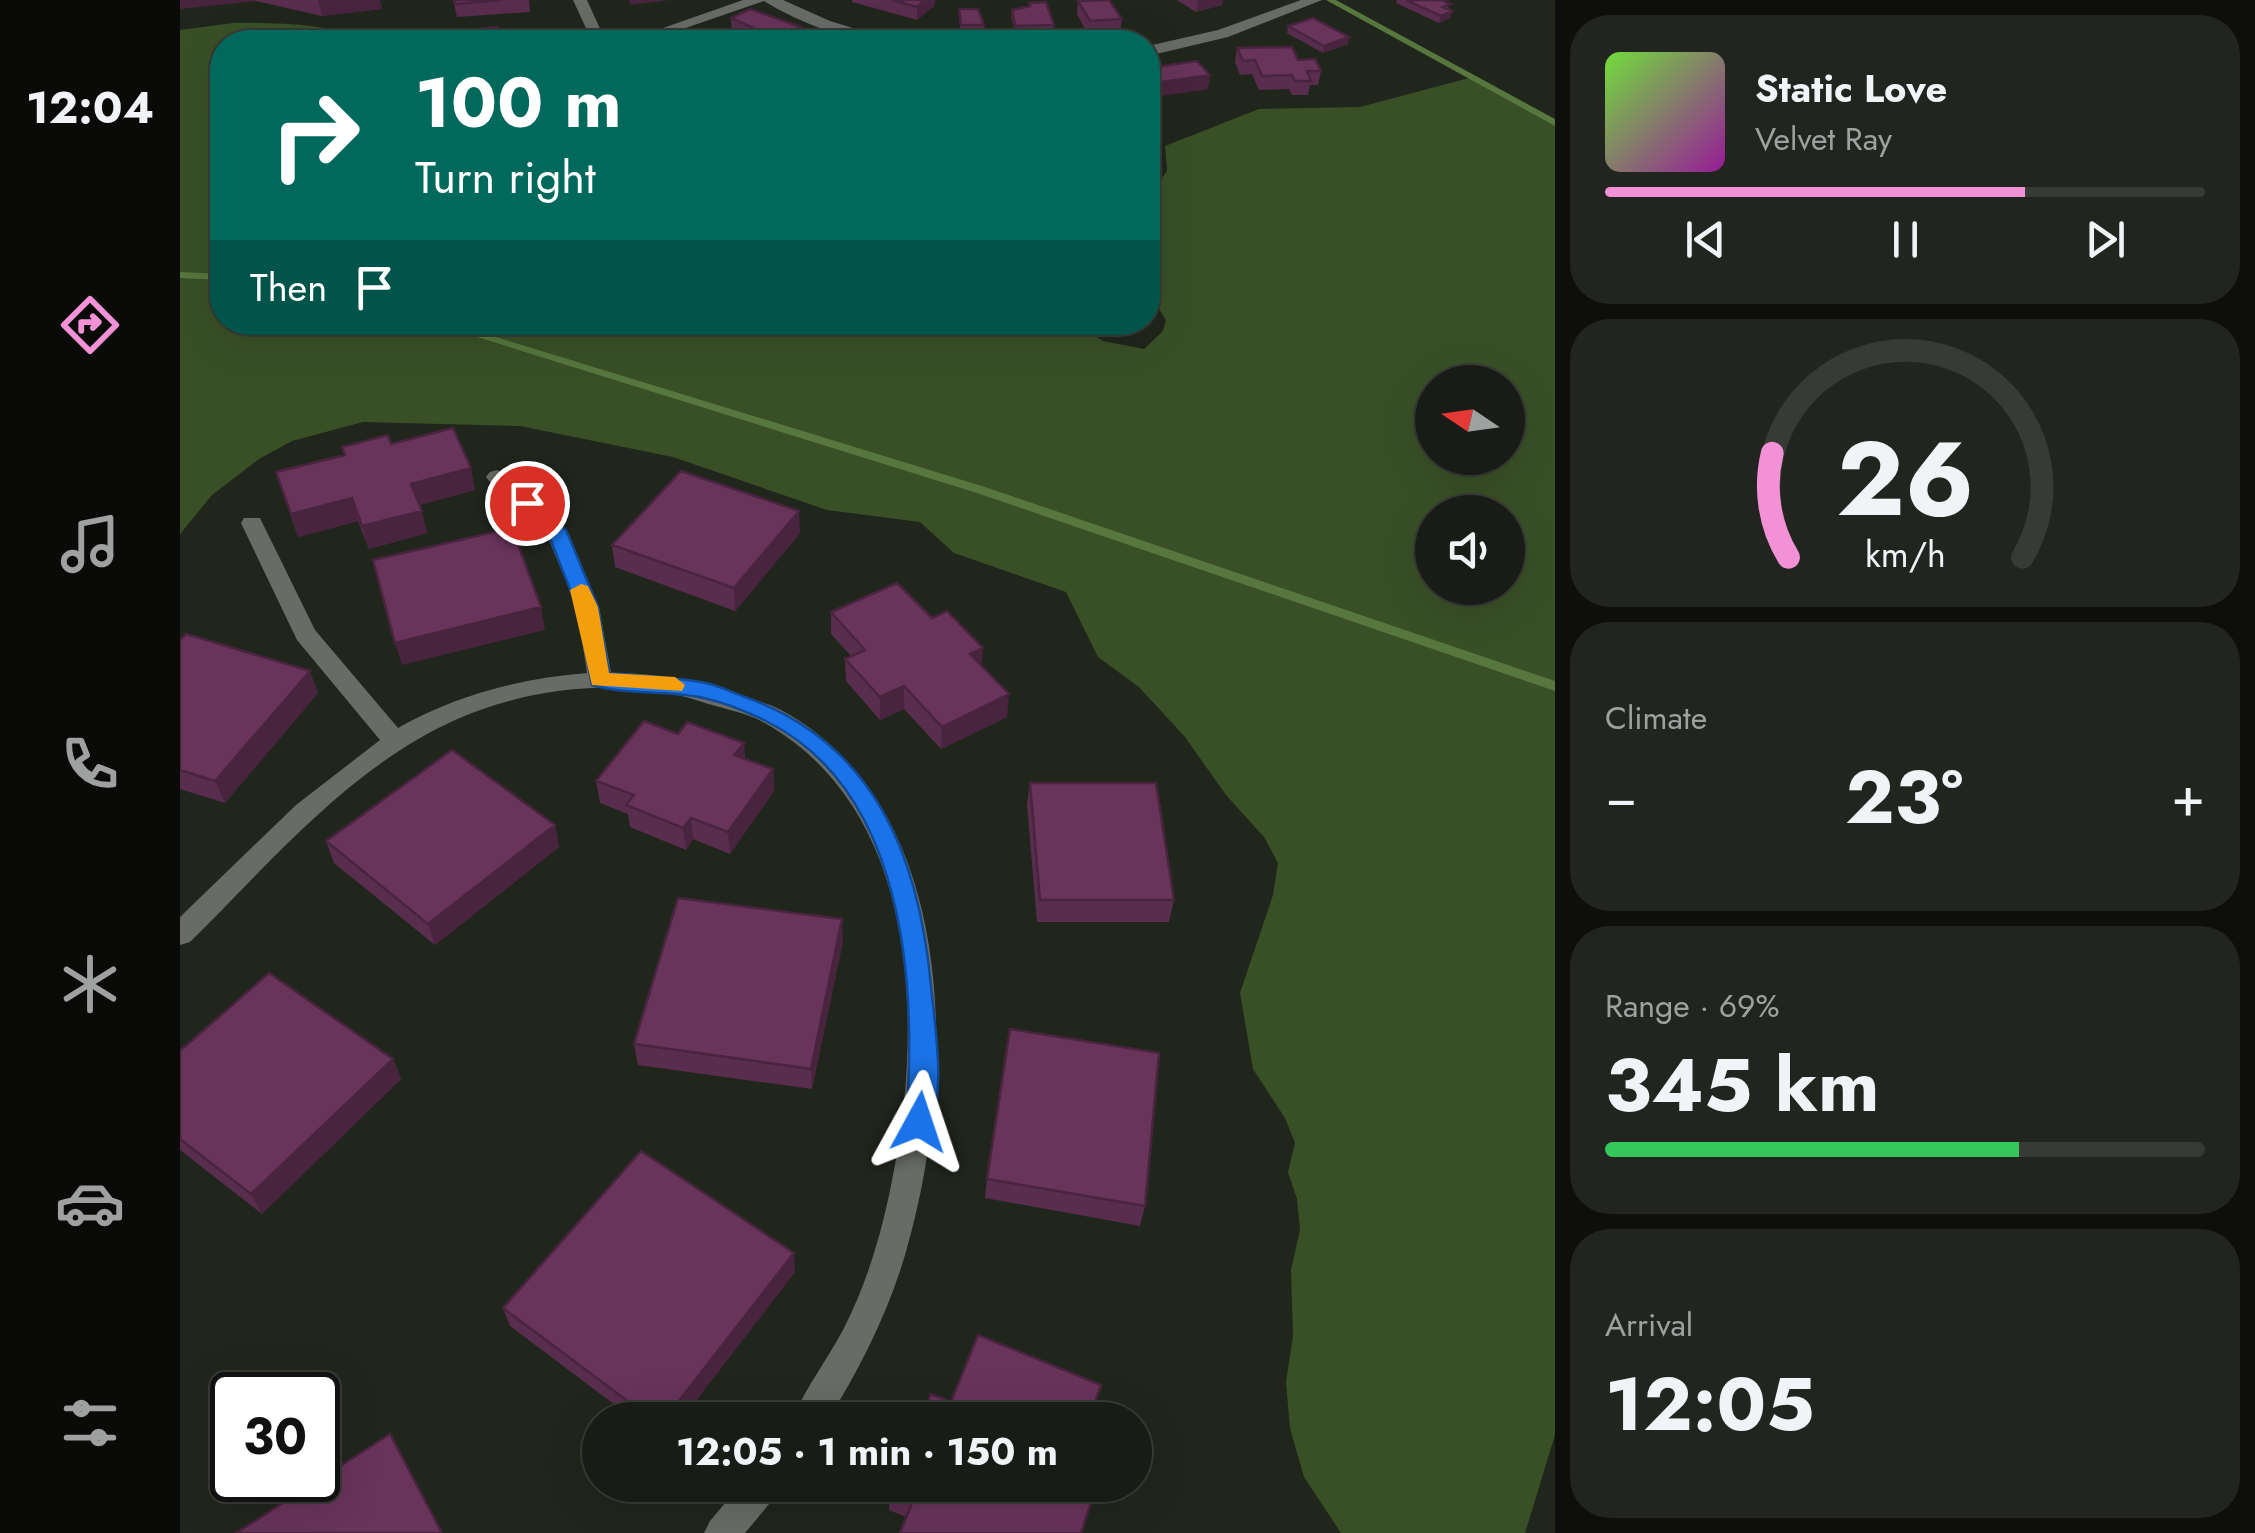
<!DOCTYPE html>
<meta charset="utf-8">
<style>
body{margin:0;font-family:Jost,sans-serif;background:#22251f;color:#f1f3f6;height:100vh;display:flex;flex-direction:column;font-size:38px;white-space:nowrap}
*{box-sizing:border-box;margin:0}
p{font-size:32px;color:#9fa1a1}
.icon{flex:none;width:55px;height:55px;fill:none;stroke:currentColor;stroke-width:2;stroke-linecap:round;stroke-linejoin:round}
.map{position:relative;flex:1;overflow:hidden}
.side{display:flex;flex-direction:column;gap:15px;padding:15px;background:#0e0f0c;width:700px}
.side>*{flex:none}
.guide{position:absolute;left:30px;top:30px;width:950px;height:305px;border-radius:40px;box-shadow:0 10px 40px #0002,0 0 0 2px #373a35;background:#00695c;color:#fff;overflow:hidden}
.needle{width:65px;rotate:283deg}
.controls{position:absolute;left:1235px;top:365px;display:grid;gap:20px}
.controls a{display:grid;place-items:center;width:110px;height:110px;border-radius:50%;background:#191c16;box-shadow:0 10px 40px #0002,0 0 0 2px #373a35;font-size:50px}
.speed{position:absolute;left:30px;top:1372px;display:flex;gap:20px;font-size:50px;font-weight:700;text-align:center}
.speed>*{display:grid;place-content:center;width:130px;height:130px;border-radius:50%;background:#191c16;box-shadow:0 10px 40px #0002,0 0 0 2px #373a35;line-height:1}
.speed .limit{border:5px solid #111;border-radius:15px;background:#fff;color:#111}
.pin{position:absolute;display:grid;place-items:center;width:85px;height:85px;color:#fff;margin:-42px;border:5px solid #fff;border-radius:50%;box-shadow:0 2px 10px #0007}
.me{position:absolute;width:110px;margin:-55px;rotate:5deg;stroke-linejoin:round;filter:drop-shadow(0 0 8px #0008)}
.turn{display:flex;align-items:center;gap:35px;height:210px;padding:0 40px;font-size:45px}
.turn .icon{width:130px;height:130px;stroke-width:2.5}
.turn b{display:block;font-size:70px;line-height:85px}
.then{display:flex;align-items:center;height:95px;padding:0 40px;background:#0003;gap:20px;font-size:38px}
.big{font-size:75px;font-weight:700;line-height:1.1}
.side .widget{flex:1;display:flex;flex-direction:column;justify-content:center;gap:15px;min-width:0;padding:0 35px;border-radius:40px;background:#22251f}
.side .dial{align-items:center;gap:0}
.dial svg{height:260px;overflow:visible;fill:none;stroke:#373a35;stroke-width:7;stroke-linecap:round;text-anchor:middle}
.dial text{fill:#f1f3f6;stroke:none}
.song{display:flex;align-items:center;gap:30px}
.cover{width:120px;height:120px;border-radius:15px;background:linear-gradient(135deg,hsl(100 70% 55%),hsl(300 70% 35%))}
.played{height:10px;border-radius:5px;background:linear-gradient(90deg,#f391d6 70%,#373a35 70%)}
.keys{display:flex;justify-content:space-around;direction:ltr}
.heat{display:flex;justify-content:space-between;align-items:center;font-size:55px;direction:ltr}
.charge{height:15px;border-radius:8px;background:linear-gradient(90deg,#34c759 69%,#373a35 0)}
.trip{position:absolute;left:402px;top:1402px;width:570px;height:100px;border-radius:50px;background:#191c16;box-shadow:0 10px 40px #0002,0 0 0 2px #373a35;font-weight:700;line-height:100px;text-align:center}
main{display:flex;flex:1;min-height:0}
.tabs{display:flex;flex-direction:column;width:180px;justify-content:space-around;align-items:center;background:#0a0b09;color:#9fa1a1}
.tabs .icon{width:70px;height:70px}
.tabs .selected{color:#f391d6}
.tabs b{font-size:45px;color:#f1f3f6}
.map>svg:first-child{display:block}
.green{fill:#395027;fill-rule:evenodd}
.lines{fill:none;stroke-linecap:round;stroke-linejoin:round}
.stream{fill:#57773e;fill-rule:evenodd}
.minor{fill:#686b66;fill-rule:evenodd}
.wall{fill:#592d4d}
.shaded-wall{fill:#49243f}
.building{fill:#68345a;stroke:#49243f;stroke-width:2.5}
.route{fill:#1a73e8;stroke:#114b97;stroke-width:2.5}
.slow{fill:#f59e0b}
</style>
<main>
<nav class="tabs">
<b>12:04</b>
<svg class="icon selected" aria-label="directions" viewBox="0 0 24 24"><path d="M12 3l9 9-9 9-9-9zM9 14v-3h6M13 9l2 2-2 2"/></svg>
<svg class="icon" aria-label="music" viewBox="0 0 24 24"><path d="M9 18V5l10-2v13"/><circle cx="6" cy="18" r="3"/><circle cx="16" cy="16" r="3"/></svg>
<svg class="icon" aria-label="phone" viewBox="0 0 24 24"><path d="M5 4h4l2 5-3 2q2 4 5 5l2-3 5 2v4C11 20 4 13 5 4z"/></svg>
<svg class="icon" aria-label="climate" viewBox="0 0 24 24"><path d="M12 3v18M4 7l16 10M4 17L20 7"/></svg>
<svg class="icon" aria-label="car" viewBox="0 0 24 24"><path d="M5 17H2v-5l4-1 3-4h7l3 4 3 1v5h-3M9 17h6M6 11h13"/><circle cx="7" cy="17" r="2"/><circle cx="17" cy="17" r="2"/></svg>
<svg class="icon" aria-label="filters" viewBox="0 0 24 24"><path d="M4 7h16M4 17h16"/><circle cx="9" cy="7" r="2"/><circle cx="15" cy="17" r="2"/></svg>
</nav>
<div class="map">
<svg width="1375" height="1533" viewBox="0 0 1375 1533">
<rect width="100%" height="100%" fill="#21261d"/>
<path class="green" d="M53,23C87,23 156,22 183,42H42V322H891L923,341L964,349L983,331L986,320L968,291V197L987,171L985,146L1079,109L1180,107L1289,78L1375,122V1435L1345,1533H1161L1124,1477L1110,1428L1106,1382L1113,1336L1111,1270L1120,1230L1117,1199L1108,1172L1115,1143L1105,1118L1073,1069L1060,993L1093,895L1098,863L1084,837L1046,795L1005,737L959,687L918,657L886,592L774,553L740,522L647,510L493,457L340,426L183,422L112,441L79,459L32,495L0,534V30ZM1252,382H1328V458H1252ZM1252,512H1328V588H1252Z"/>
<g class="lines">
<path class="stream" d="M1146,0H1156L1375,119V126Z
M0,272L42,274V280L0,278Z
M249,322H267L805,487L1375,681V691L797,493Z"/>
<path class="minor" d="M393,0H407L422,33L434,42L411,39Z
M563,0H603L650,21L719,42C676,45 621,24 584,1L465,42H443Z
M1121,0H1142L1048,37L968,56V46L1038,30Z
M317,470L324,472L387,530L419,607L431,673C473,672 510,681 550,693C566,698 586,702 601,710C783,808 776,1083 725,1255C708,1313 680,1368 648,1420H612C625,1388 648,1359 664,1328C689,1279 704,1225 714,1170C743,1017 738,808 583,722C565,712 539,708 519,701C443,676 347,688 275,720C169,768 91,862 10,942L0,945V917L116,805L200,740L117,640L61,523L64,518H80L135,630L218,728C276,695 341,678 407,673L397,607L366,533L310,482L306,477L310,472Z
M560,1485H600L595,1497L565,1533H524L530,1521Z"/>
</g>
<path class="wall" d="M0,0H200L202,9L142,16L76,1Z
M273,0H349L350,12L277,17Z
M672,0H755L754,6L737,20L672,2Z
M898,0L942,19L940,32L908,35L897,14Z
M997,0H1043L1042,5L1016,12Z
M1217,0H1262L1272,11L1270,18L1259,23L1216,3Z
M849,3L874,25L873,32L835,33L831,17L832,10L849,7Z
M779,9L804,25V32H780Z
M551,18L621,42H562L552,38Z
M1108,26L1168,44L1143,53L1107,33Z
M1057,48L1118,60L1141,71L1138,85H1130L1128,95H1112L1109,89L1079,90L1072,74L1060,75L1055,62Z
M211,444L295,490L239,505L247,533L189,549L178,521L118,537L96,472L164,455L162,447Z
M620,533L555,611L435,567L432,545Z
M651,612L752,618L802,666L827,717L761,749L724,709L700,720L666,681L665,659L671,656L651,634Z
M0,640L138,693L45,803L0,789Z
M498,734L564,743L565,759L593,769L594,791L550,854L513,839L506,850L450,827L448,814L420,803L416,781Z
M850,783L994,900L989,922H857L847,805Z
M375,825L379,847L255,945L154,863L146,841Z
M663,941L632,1089L458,1065L454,1044Z
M0,1051L213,1059L221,1079L82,1214L0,1150Z
M807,1179L965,1206L960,1226L805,1198Z
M615,1272L501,1420H455L330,1326L323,1308Z
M710,1494L902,1533L726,1517L709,1510Z"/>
<path class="shaded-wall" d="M0,0H76V1L0,9Z
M138,0H200L202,9L142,16Z
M449,0H489L450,5Z
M745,0H755L754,6L737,20V7Z
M1018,0H1043L1042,5L1016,12Z
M1272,11L1270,18L1259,23L1261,16Z
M621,27V42H599L598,39Z
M1169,37L1168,44L1143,53L1144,46Z
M1030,75L1028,89L968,98V84Z
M291,468L295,490L236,506L231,484Z
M172,498L178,521L118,537L111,514Z
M242,511L247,533L189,549L182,526Z
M619,511L620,533L555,611L554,588Z
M361,607L365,630L222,665L215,643Z
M803,648L801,670L790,654Z
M130,671L138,693L45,803L35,781Z
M724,686V709L700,720V697Z
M829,694L827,717L761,749L762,727Z
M564,743L565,765L554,755Z
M593,769L594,791L550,854L548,832Z
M511,818L513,839L506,850L503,828Z
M375,825L379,847L255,945L248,924Z
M662,919L663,941L632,1089L631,1069Z
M213,1059L221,1079L82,1214L71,1194Z
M614,1253L615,1272L501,1420H484Z"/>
<path class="building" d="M274,0H323L275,4Z
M713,0H745L737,7Z
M929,0L942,19L910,21L898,1Z
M1226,0H1262L1271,4L1263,7L1272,11L1261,16Z
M866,2L874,25L835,26L832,10L850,6L849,3Z
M570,9L621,27L598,39L551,18Z
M779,9H798L804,25H781Z
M1133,18L1169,37L1144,46L1108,26Z
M317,27L322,42H287L283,31Z
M515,31L532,42H491L487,40Z
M1112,47L1118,60L1135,59L1141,71H1127L1131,81H1115L1112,75L1082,76L1075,60L1063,61L1057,48Z
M1017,61L1030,75L968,84V68Z
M273,428L291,468L231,484L242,511L182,526L172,498L111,514L96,472L165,455L162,447L208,435L211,444Z
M501,471L619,511L554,588L432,545Z
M332,528L361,607L215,643L193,560Z
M717,583L752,618L767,611L803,648L790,654L829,694L762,727L724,686L700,697L665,659L685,650L651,612Z
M6,634L130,671L35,781L0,770V640Z
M464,721L498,734L507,722L564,743L554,755L593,769L548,832L511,818L503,828L446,805L454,795L416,781Z
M272,750L375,825L248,924L146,841Z
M850,783H976L994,900H860Z
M498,898L662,919L631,1069L454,1044Z
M89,973L213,1059L71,1194L0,1139V1051Z
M830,1029L979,1053L965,1206L807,1179Z
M461,1151L614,1253L484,1420H473L323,1308Z
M798,1335L921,1385L909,1420H740L751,1394L771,1402Z
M210,1434L262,1533H56Z
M713,1485H917L901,1533H720L732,1503L710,1494Z"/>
<path class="route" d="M347,497L354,499L386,530L418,607L429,673C460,676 491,677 521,682C536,684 551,692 565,697C695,743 739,857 751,986C755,1026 766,1094 749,1130L739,1134L730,1130L726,1122C737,985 726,789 584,720C565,711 540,701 519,697C484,690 446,695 412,685L397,607L368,533L337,503Z"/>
<path class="slow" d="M401,584L408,586L418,607L429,673L495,677L505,685L502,691L412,685L390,590Z"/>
</svg>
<div class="controls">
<a><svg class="needle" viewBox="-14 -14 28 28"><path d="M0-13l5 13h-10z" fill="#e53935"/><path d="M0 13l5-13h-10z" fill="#9fa1a1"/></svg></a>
<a><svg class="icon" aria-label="sound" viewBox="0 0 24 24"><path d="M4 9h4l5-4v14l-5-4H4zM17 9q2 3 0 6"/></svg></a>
</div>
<div class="speed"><div class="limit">30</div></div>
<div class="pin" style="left:347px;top:503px;background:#d93025"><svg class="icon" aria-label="arrive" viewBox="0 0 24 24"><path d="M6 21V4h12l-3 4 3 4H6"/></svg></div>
<svg class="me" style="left:739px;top:1122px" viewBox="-20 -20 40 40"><path d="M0-17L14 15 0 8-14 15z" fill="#1a73e8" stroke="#fff" stroke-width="4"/></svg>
<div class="trip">12:05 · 1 min · 150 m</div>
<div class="guide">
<div class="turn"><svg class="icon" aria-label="right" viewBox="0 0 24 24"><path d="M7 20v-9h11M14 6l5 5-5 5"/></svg><div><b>100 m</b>Turn right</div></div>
<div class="then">Then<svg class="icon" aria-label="arrive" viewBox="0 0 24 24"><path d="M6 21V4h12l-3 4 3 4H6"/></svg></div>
</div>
</div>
<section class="side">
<div class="widget">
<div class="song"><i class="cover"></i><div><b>Static Love</b><p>Velvet Ray</p></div></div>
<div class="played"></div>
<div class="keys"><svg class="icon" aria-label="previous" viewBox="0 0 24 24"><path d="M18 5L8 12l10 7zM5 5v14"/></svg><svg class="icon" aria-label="pause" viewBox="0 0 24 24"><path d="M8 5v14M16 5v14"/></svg><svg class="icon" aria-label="next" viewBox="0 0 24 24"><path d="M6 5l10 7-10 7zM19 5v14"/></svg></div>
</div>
<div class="widget dial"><svg viewBox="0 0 100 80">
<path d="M14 69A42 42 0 1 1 86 69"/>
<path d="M14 69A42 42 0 0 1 9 37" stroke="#f391d6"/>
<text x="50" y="56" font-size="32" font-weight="700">26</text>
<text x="50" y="72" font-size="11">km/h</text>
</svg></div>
<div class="widget"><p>Climate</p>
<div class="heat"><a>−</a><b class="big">23°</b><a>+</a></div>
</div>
<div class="widget"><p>Range · 69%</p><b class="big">345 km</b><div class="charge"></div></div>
<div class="widget"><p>Arrival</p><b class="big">12:05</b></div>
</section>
</main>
